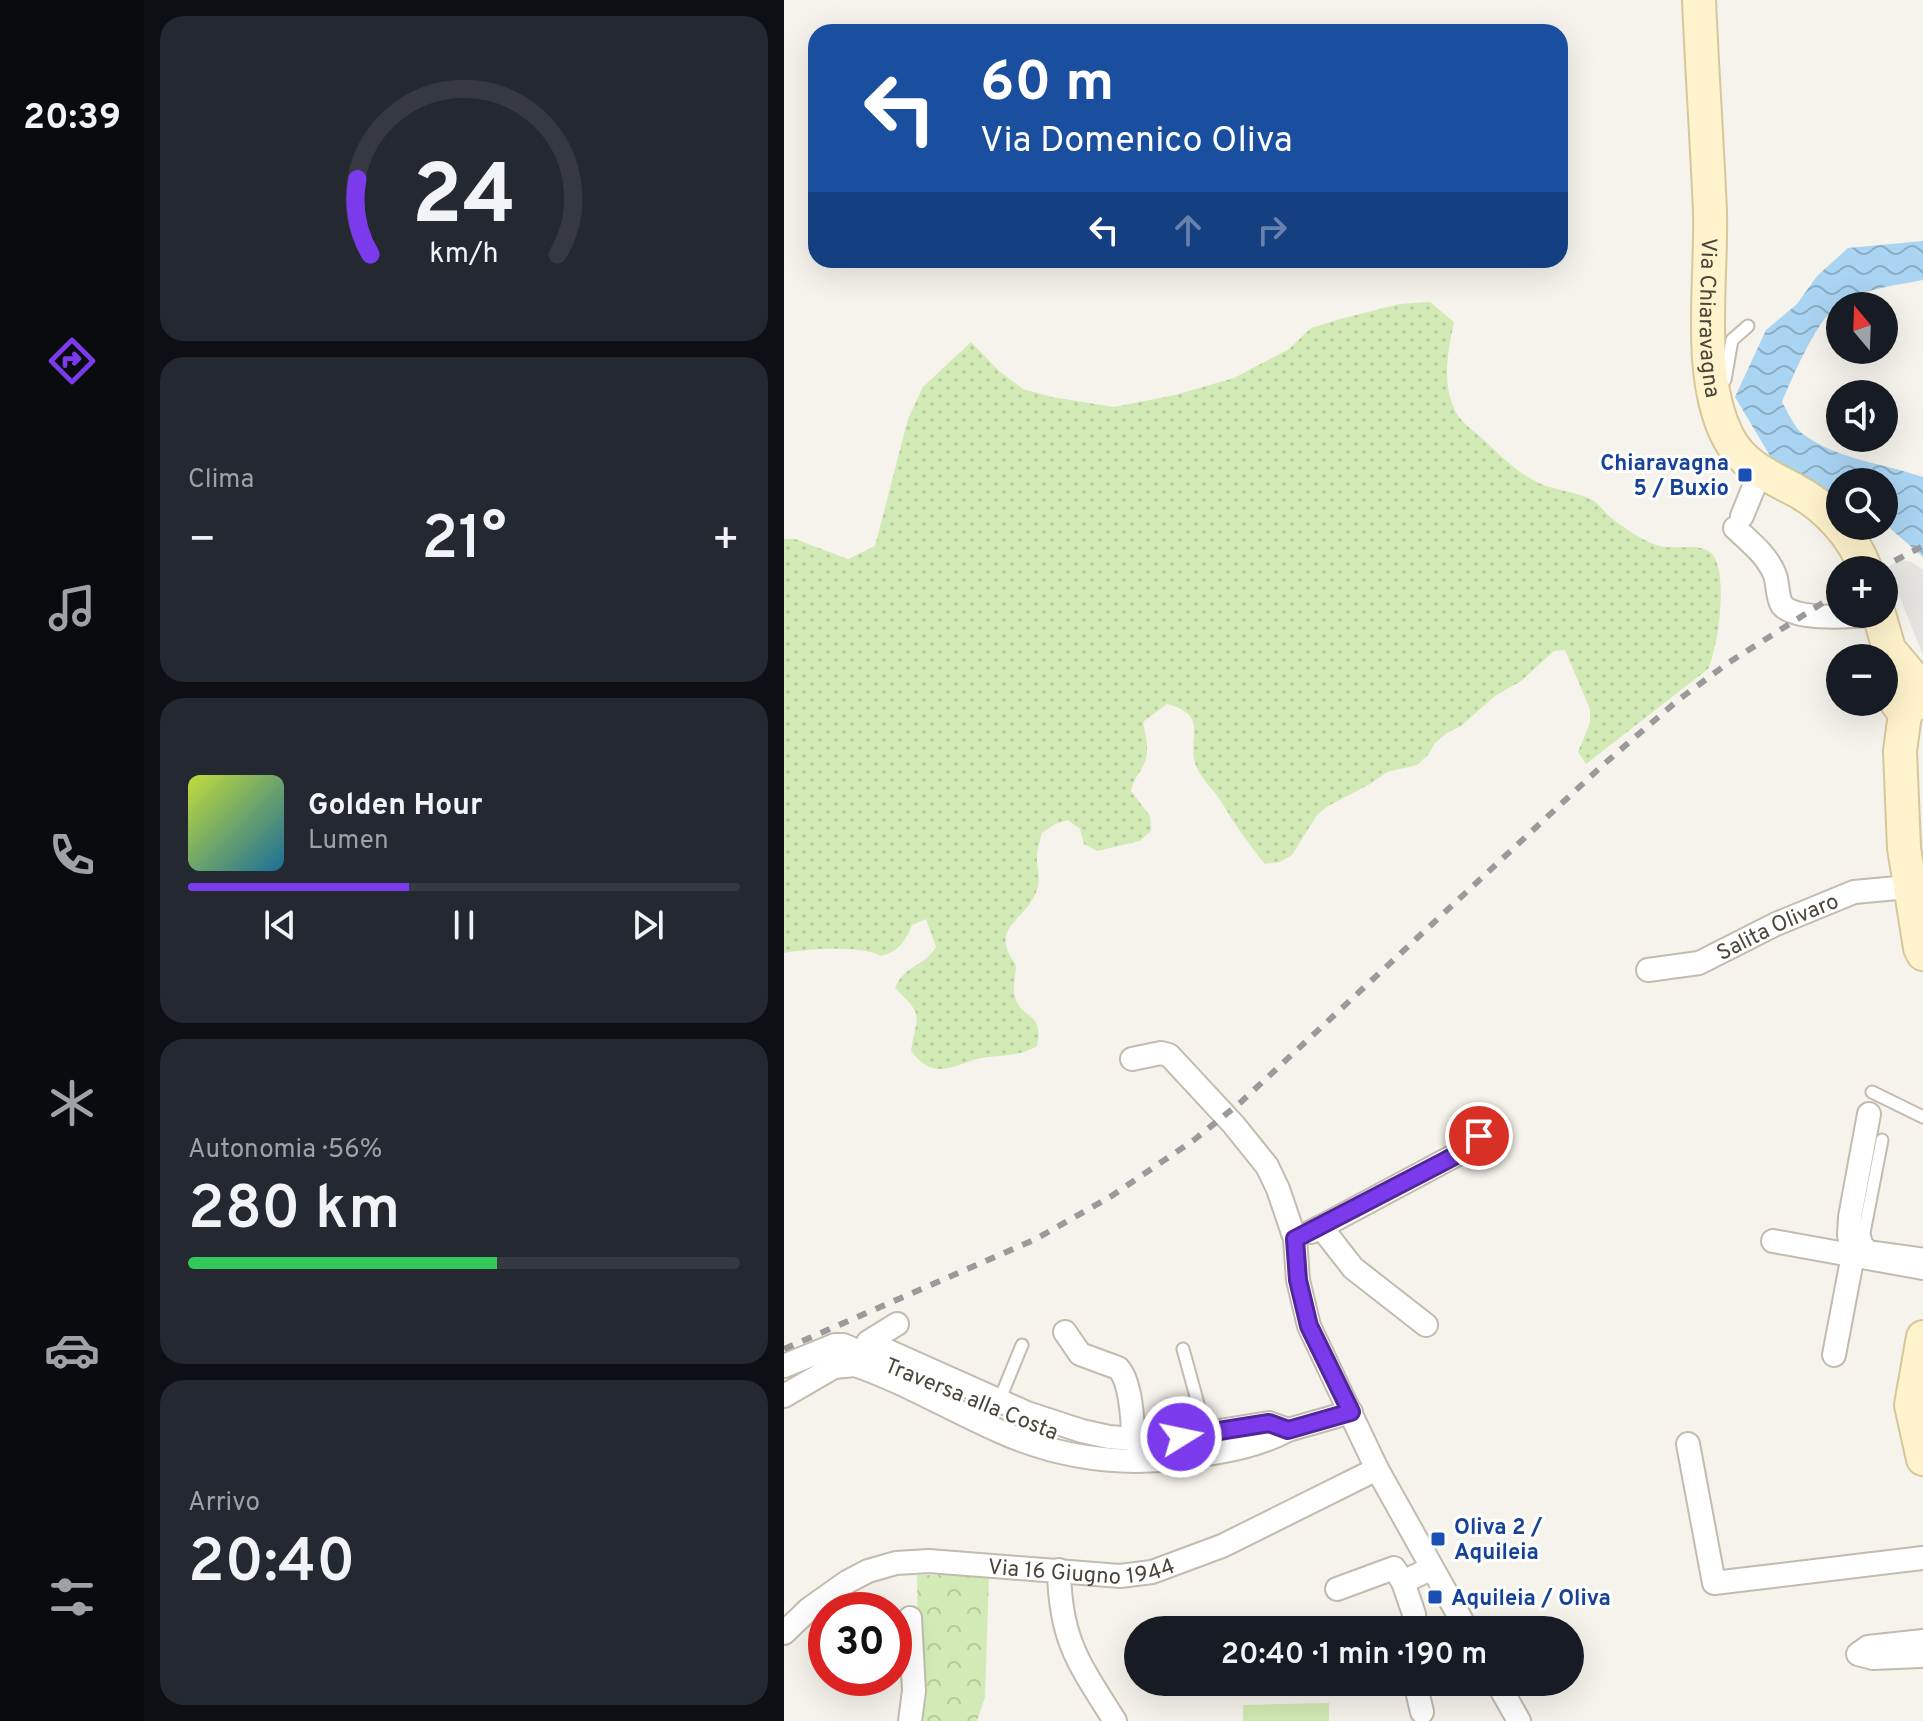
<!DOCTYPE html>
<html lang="it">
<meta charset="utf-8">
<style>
body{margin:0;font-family:Overpass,sans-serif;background:#242831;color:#f1f3f6;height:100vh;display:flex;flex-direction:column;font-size:30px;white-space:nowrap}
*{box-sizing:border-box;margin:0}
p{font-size:26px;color:#9ea1a6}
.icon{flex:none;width:44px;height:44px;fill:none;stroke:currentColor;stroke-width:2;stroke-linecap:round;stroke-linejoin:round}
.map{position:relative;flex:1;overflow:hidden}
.side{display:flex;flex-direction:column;gap:16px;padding:16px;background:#0d0f14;width:640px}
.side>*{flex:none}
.top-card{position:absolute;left:24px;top:24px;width:760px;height:244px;border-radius:24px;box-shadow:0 8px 32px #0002;background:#1a4fa0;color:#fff;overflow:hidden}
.needle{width:52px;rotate:341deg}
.tools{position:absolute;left:1042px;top:292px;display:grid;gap:16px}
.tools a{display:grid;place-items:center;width:72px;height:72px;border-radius:50%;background:#171b24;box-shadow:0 8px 32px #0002;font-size:40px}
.speed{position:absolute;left:24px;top:1592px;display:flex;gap:16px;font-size:40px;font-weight:700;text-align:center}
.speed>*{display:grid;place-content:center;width:104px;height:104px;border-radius:50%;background:#171b24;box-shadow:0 8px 32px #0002;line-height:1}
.speed .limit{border:12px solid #d22;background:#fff;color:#111}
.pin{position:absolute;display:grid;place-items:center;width:68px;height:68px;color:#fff;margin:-34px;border:4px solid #fff;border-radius:50%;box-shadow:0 2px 8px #0007}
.me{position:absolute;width:88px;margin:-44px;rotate:80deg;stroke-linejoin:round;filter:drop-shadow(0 0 6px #0008)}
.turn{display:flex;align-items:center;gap:28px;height:168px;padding:0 40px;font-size:36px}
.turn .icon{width:104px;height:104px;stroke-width:2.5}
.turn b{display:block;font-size:56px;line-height:68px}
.lanes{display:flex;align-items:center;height:76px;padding:0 40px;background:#0003;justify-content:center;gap:40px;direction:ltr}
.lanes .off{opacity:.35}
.big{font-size:60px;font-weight:600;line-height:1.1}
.side .card{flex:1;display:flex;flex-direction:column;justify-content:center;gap:12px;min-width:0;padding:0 28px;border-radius:24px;background:#242831}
.side .dial{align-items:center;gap:0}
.dial svg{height:208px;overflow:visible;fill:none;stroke:#363941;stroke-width:7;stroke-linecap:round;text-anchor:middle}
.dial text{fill:#f1f3f6;stroke:none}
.song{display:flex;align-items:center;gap:24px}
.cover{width:96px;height:96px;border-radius:12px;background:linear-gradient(135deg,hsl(70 70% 55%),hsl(200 70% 35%))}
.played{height:8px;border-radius:4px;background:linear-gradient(90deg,#7c3aed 40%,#363941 40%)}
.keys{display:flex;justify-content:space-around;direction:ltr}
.heat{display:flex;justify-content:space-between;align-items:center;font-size:44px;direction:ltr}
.charge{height:12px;border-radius:6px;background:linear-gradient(90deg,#34c759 56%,#363941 0)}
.trip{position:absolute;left:340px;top:1616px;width:460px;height:80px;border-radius:40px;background:#171b24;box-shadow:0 8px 32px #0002;font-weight:600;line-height:80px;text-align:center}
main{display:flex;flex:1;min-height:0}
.menu{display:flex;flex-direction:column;width:144px;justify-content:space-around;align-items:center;background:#090b0e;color:#9ea1a6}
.menu .icon{width:56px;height:56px}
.menu .active{color:#7c3aed}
.menu b{font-size:36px;color:#f1f3f6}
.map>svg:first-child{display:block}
.grass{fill:url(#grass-dots)}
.forest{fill:url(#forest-crowns)}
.pitch{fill:#d2eab5}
.parking{fill:#e5e3e0}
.water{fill:url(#water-waves)}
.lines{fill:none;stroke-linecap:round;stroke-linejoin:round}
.lane-casing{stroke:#c2bbae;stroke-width:15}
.street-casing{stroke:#c2bbae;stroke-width:26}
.secondary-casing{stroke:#d6c79b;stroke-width:36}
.lane{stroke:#fff;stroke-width:11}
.street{stroke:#fff;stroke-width:22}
.secondary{stroke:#fff3cd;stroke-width:32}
.rail{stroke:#9a9a9a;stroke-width:6;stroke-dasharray:10 10;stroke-linecap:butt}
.route-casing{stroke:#51269a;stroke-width:20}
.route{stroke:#7c3aed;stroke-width:14}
.transit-dot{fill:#1a4fb4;stroke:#fff;stroke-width:3}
.labels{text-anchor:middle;stroke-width:6;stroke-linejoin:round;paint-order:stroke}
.street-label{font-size:22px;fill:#4b4439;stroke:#fff}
.transit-label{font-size:22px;font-weight:bold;fill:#164399;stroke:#fff;text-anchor:start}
</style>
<main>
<nav class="menu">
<b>20:39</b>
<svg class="icon active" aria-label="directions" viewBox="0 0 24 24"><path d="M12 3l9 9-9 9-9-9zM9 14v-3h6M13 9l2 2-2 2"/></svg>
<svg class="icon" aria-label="music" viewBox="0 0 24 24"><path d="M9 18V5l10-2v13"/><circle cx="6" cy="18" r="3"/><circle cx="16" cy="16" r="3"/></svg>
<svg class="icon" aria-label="phone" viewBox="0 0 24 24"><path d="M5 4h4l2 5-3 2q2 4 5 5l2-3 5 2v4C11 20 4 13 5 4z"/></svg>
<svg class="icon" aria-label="climate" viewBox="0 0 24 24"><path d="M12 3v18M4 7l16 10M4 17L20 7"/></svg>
<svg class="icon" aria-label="car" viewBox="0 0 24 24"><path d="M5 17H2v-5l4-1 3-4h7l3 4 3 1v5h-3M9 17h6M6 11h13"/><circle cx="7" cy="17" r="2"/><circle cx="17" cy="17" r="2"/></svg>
<svg class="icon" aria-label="filters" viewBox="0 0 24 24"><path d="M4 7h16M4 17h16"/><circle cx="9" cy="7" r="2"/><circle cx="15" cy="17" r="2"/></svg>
</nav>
<section class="side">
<div class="card dial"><svg viewBox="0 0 100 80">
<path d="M14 69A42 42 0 1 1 86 69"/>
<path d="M14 69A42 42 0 0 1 9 40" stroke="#7c3aed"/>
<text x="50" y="56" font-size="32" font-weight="700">24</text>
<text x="50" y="72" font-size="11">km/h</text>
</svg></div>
<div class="card"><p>Clima</p>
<div class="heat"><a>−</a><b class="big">21°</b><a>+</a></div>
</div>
<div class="card">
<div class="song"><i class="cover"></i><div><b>Golden Hour</b><p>Lumen</p></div></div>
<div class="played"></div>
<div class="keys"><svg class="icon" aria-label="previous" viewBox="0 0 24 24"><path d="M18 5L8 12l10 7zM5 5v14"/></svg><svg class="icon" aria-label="pause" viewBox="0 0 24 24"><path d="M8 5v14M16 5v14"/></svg><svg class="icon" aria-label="next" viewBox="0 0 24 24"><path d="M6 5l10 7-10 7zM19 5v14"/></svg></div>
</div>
<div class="card"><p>Autonomia · 56%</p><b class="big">280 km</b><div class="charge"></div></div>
<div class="card"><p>Arrivo</p><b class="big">20:40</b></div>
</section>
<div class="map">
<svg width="1139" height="1721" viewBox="0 0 1139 1721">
<defs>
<pattern id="grass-dots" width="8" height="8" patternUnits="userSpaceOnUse" patternTransform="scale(2)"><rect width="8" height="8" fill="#d2eab5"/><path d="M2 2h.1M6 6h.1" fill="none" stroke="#b6ca9c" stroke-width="1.8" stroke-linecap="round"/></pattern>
<pattern id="forest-crowns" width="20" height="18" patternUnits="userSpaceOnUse" patternTransform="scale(2)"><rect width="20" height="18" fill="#d2eab5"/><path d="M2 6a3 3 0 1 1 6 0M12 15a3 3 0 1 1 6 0" fill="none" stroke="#b6ca9c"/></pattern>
<pattern id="water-waves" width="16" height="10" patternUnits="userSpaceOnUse" patternTransform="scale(2)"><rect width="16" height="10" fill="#a9d4f2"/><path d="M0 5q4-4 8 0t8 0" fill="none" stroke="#8caec5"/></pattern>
</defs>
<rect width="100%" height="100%" fill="#f6f3ec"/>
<path class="grass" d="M646,302L670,322C664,351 657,384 672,412C677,423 693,433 702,442C719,458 734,473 755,483C772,491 792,491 808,500C816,504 822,515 830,520C842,529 858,540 872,545C890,551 912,542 926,552C946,567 934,649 924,669L802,764L794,752L806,723V709L781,650L770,651L737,681L711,696L677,726L663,733L651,743L644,755L633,765L603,772L586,784L544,806L533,815L508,855L496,862L481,864C465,844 451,825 438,803C431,791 419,781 413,768C400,741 429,716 383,704L359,722C362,738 367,753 358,768C353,776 349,781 347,791L366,816L367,831L356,841L313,851L300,844L296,829L284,820L271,824L258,833C256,841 253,850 253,858C253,870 257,878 253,890C242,922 203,926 232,965C232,974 228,989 231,997C238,1021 260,1010 253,1046C235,1057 217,1055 197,1058C182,1061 169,1070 153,1069C141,1067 135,1061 127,1051C133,1013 141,1017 111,988C121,964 139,968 152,947L142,919L128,925C121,942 115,951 97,956C75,945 25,949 0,953V539H11L64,559L91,546L124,419L139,387L187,342L215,371L239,389L268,397L330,407L391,395L450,378L505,349L527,328L556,319L616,304Z"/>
<path class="forest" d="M133,1575H205L201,1697L193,1721H135Z"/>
<path class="pitch" d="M545,1703V1721H459V1705Z"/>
<path class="parking" d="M1117,560L1128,562L1139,570V655L1112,588L1100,569Z"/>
<path class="water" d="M1139,241V280C1109,286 1074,289 1050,309C1031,324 1008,378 998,402C1004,412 1010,427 1019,434C1052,459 1101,464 1139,477V557L1100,523V482H1056V503L992,466L951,397L982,330L1013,304L1033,276L1064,248Z"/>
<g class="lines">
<g class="lane-casing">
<path id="lane" d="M935,384L941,380L948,340L964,326
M1088,1092L1139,1117
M1098,1140L1080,1233L1082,1242L1087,1247L1139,1254
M399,1349L422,1433
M215,1401L238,1345"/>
</g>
<g class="street-casing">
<g id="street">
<path d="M958,516L976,472"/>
<path d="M951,528C966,542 983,555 991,575C994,584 993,597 998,605C1011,622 1075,616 1095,614"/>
<path id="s1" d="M864,970L915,963L992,924L1070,892L1124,887"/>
<path d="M348,1059L377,1053L385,1055L450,1125L483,1166L494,1189L511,1239L514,1280L525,1326L593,1469L683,1630"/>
<path d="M537,1227L683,1149L695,1136L703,1121"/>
<path d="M527,1232L537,1227L569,1268L642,1325"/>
<path d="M989,1241L1139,1268"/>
<path d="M113,1324L84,1342L243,1413L298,1431L325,1437L373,1441L485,1423L504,1430L567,1412"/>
<path d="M281,1332L296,1354L334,1368C347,1381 349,1422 349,1440"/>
<path d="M1050,1355L1069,1255L1065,1235L1066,1217L1085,1114"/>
<path d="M0,1366L51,1345H59L97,1361"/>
<path d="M0,1396L50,1367L71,1365C121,1382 167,1410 215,1431C277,1459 344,1467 411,1456C444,1451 474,1446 504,1430"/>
<path d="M904,1444L930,1583L1139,1558"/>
<path d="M275,1570C276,1640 295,1664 331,1721"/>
<path d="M553,1589L610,1568L619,1582"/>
<path d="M631,1630L630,1614L619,1582L648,1568"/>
<path id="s2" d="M0,1633L25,1609L63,1582L84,1571L112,1563L145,1561L336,1576L368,1572L438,1546L593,1469"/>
<path d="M1136,1656L1089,1658L1074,1654L1084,1647L1139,1641"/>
<path d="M631,1682L638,1712"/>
<path d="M713,1682L735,1721"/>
<path d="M126,1721L130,1691L126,1618"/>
</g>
</g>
<g class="secondary-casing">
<g id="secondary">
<path id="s3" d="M915,0C918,71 923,141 926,212C928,281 912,378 945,439C960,466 985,476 1011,490C1042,506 1070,537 1082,570"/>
<path d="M1095,614L1105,649L1101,673L1105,692L1121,714"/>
<path d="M1105,649L1131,680L1139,700"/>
<path d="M1139,701L1129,705L1121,714L1116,751L1120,848L1136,948L1139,954"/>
<path d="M1139,1337L1127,1405L1139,1459"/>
</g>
</g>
<use href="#lane" class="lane"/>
<use href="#street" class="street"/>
<use href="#secondary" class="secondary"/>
<path class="rail" d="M1093,570L1139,546
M0,1349L250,1240L326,1197L410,1140L457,1102L820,764L893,701L944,663L1056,592"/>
</g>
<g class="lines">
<g class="route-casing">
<path id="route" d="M397,1437L485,1423L504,1430L567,1412L525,1326L514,1280L511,1239L661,1161L683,1149L695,1136"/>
</g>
<use href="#route" class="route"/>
</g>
<g class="transit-dot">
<rect x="953" y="467" width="16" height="16" rx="4"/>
<rect x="646" y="1531" width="16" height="16" rx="4"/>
<rect x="643" y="1589" width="16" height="16" rx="4"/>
</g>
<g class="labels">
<g class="street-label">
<text dy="8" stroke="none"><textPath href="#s3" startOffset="318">Via Chiaravagna</textPath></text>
<text dy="8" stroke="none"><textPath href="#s1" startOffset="138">Salita Olivaro</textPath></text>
<text transform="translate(188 1398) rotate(22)" y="8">Traversa alla Costa</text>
<text dy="8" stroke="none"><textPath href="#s2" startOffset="320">Via 16 Giugno 1944</textPath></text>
</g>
<g class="transit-label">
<text x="945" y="470" text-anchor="end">Chiaravagna<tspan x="945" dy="25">5 / Buxio</tspan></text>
<text x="670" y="1534">Oliva 2 /<tspan x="670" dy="25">Aquileia</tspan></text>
<text x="667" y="1605">Aquileia / Oliva</text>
</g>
</g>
</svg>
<div class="tools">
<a><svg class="needle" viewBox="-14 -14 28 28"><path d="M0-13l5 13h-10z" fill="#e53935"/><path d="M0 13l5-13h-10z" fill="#9ea1a6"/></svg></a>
<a><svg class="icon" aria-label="sound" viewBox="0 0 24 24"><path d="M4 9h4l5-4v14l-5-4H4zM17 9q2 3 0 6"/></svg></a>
<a><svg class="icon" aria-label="search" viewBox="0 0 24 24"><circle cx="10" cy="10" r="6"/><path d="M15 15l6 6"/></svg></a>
<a>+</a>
<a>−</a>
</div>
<div class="speed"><div class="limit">30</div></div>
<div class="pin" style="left:695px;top:1136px;background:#d93025"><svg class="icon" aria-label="arrive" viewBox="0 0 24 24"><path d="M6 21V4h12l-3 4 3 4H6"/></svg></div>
<svg class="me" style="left:397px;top:1437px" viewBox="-20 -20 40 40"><circle r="17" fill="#7c3aed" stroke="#fff" stroke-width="3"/><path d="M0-11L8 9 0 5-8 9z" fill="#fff"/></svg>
<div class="trip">20:40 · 1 min · 190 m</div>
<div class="top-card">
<div class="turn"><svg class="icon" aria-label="left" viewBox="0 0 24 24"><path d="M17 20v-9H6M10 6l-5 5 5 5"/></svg><div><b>60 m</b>Via Domenico Oliva</div></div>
<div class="lanes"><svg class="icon" aria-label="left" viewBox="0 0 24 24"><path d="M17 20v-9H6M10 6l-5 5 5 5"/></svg><svg class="icon off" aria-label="ahead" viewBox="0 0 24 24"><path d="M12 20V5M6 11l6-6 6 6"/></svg><svg class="icon off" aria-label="right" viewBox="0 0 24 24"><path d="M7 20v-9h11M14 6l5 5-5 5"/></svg></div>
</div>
</div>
</main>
